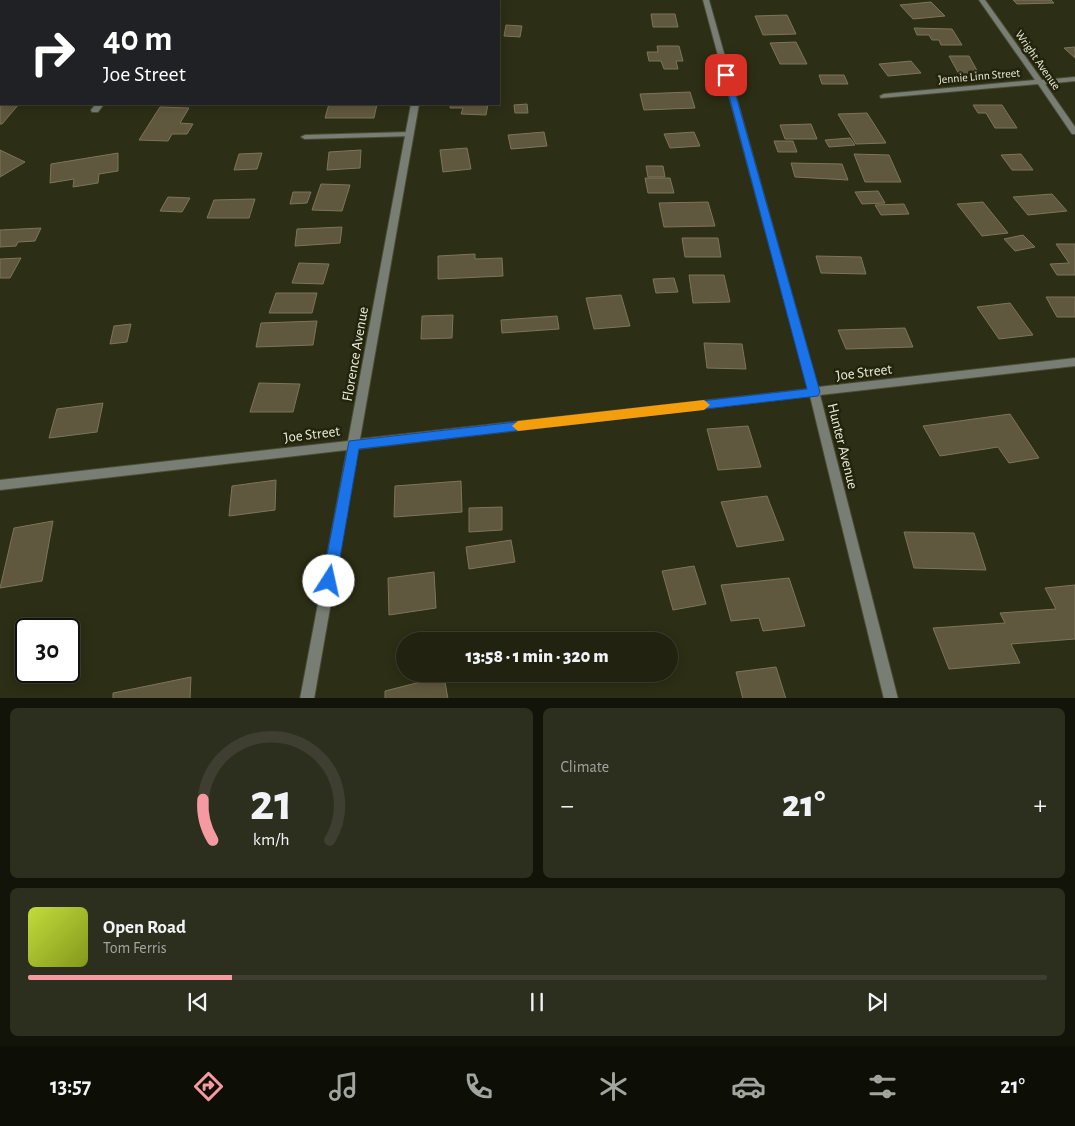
<!DOCTYPE html>
<meta charset="utf-8">
<style>
body{margin:0;font-family:"Alegreya Sans",sans-serif;background:#2d2f1e;color:#f1f3f6;height:100vh;display:flex;flex-direction:column;font-size:19px;white-space:nowrap}
*{box-sizing:border-box;margin:0}
p{font-size:16px;color:#a2a49f}
.icon{flex:none;width:28px;height:28px;fill:none;stroke:currentColor;stroke-width:2;stroke-linecap:round;stroke-linejoin:round}
.map{position:relative;height:698px;overflow:hidden}
.sheet{display:flex;flex-direction:column;gap:10px;padding:10px;background:#121309;flex:1}
.sheet>*{flex:none}
.top-card{position:absolute;left:0px;top:0px;width:500px;height:105px;box-shadow:0 2px 12px #0003,0 0 0 1px #3e3f30;background:#202124;color:#fff;overflow:hidden}
.speed{position:absolute;left:15px;top:618px;display:flex;gap:10px;font-size:25px;font-weight:700;text-align:center}
.speed>*{display:grid;place-content:center;width:65px;height:65px;border-radius:50%;background:#212210;box-shadow:0 2px 12px #0003,0 0 0 1px #3e3f30;line-height:1}
.speed .limit{border:2px solid #111;border-radius:8px;background:#fff;color:#111}
.pin{position:absolute;display:grid;place-items:center;width:42px;height:42px;color:#fff;margin:-21px;border-radius:10px;box-shadow:0 2px 8px #0006}
.me{position:absolute;width:55px;margin:-28px;rotate:10deg;stroke-linejoin:round;filter:drop-shadow(0 0 4px #0008)}
.turn{display:flex;align-items:center;gap:18px;height:105px;padding:0 20px;font-size:22px}
.turn .icon{width:65px;height:65px;stroke-width:2.5}
.turn b{display:block;font-size:35px;line-height:42px}
.big{font-size:38px;font-weight:800;line-height:1.1}
.sheet .tile{flex:1;display:flex;flex-direction:column;justify-content:center;gap:8px;min-width:0;padding:0 18px;border-radius:8px;background:#2d2f1e}
.sheet .dial{align-items:center;gap:0}
.dial svg{height:130px;overflow:visible;fill:none;stroke:#3e3f30;stroke-width:7;stroke-linecap:round;text-anchor:middle}
.dial text{fill:#f1f3f6;stroke:none}
.song{display:flex;align-items:center;gap:15px}
.cover{width:60px;height:60px;border-radius:8px;background:linear-gradient(135deg,hsl(70 70% 55%),hsl(70 70% 35%))}
.played{height:5px;border-radius:2px;background:linear-gradient(90deg,#f49aa0 20%,#3e3f30 20%)}
.keys{display:flex;justify-content:space-around;direction:ltr}
.heat{display:flex;justify-content:space-between;align-items:center;font-size:28px;direction:ltr}
.sheet .tiles{flex:1;display:grid;gap:10px;grid-template-columns:1fr 1fr}
.tile:last-child{grid-column:span 2}
.trip{position:absolute;left:396px;top:632px;width:282px;height:50px;border-radius:25px;background:#212210;box-shadow:0 2px 12px #0003,0 0 0 1px #3e3f30;font-weight:800;line-height:50px;text-align:center}
.dock{display:flex;height:80px;justify-content:space-around;align-items:center;background:#0d0e06;color:#a2a49f}
.dock .icon{width:35px;height:35px}
.dock .on{color:#f49aa0}
.dock b{font-size:22px;color:#f1f3f6}
.map>svg:first-child{display:block}
.building{fill:#60583e;stroke:#7d755a}
.lines{fill:none;stroke-linecap:round;stroke-linejoin:round}
.service-casing{stroke:#4a4c35;stroke-width:2}
.minor-casing{stroke:#4a4c35;stroke-width:2}
.service{fill:#787e73;fill-rule:evenodd}
.minor{fill:#787e73;fill-rule:evenodd}
.route{fill:#1a73e8;stroke:#114b97}
.slow{fill:#f59e0b}
.labels{text-anchor:middle;stroke-width:5;stroke-linejoin:round;paint-order:stroke}
.far-street-label{font-size:12px;fill:#eaebdc;stroke:#23240b}
.street-label{font-size:15px;fill:#eaebdc;stroke:#23240b}
</style>
<div class="map">
<svg width="1075" height="699" viewBox="0 0 1075 699">
<rect width="100%" height="100%" fill="#2c2e15"/>
<path class="building" d="M1013,0H1051L1054,3L1017,4Z
M931,2L945,16L913,19L900,5Z
M651,14H675L678,27H653Z
M787,15L796,34L763,35L755,16Z
M506,25L522,26L520,37L504,36Z
M914,28L952,29L962,45H941L939,40H932L929,35H917Z
M796,42L807,64H780L770,43Z
M657,46H679L683,61H676L678,69H664L661,61H649L647,52H658Z
M1075,47V58L1064,48Z
M949,56H969L980,76H960Z
M911,61L921,73L888,76L879,64Z
M819,75H844L848,84H822Z
M690,92L695,108L644,110L640,94Z
M0,95L1,104H19L2,124H0Z
M329,104H377L374,118H325Z
M451,104H488L486,115L461,114L463,108H450Z
M527,104L528,113H515L514,105Z
M973,105H1002L1017,128H995L986,113H978Z
M160,107L189,108L180,123L193,124L187,134H172L168,141L139,140Z
M867,113L886,143L856,144L838,114Z
M811,124L817,139H785L780,125Z
M544,132L547,146L511,149L508,135Z
M694,132L700,146L670,148L664,134Z
M850,138L855,145L829,147L825,140Z
M774,141H793L797,152H778Z
M467,148L471,169L443,172L440,150Z
M0,150L25,162L0,177Z
M361,150L360,168L327,170L329,152Z
M118,153V171L99,174L98,183L73,187L74,179L50,183L51,164Z
M262,153L257,169L234,170L239,154Z
M854,154L889,155L901,182H865Z
M1021,154L1033,170H1012L1001,155Z
M791,163L842,164L848,180L795,177Z
M646,166H663L665,177H648Z
M645,178H670L674,193H648Z
M321,184L350,185L342,211L312,210Z
M878,191L885,203L862,204L855,192Z
M293,192H311L307,203L290,204Z
M1052,194L1067,211L1028,215L1013,197Z
M168,197L190,198L182,212L160,211Z
M255,199L249,218H207L214,200Z
M708,202L715,226L664,227L659,203Z
M983,202L1008,233L982,236L957,204Z
M904,204L909,214L881,215L875,205Z
M342,227L340,243L295,246L297,229Z
M41,228L35,241L18,242L16,246L0,247V230Z
M1023,235L1035,247L1015,251L1004,239Z
M682,238H718L721,257H685Z
M1056,244H1075V275H1057L1050,264L1069,263Z
M475,254V259L502,258L503,276L438,279V256Z
M816,256L861,257L866,274L821,273Z
M21,258L10,278H0V259Z
M299,263L329,264L323,284L292,283Z
M689,275H724L730,302L693,303Z
M674,278L678,292L656,293L653,279Z
M276,293H317L312,313H269Z
M621,295L630,326L594,329L586,298Z
M1046,297H1075V317H1057Z
M1010,303L1033,335L999,339L977,307Z
M453,315L452,338L421,339L422,316Z
M557,316L559,329L502,333L501,320Z
M317,321L313,345L256,347L261,323Z
M131,324L127,342L110,344L114,326Z
M905,328L913,347L846,349L838,330Z
M704,343L742,344L746,369L707,368Z
M259,383L300,384L293,412H250Z
M103,403L97,432L49,438L57,409Z
M1010,414L1039,458L1009,463L998,447L940,456L923,426Z
M748,426L761,467L718,470L707,429Z
M276,480L275,510L229,516L232,486Z
M461,481L462,512L394,517L395,486Z
M767,496L784,540L737,547L721,502Z
M502,507V530L469,532V508Z
M53,521L42,581L0,588L14,528Z
M904,532L974,533L986,570L914,568Z
M511,540L515,562L469,569L466,547Z
M694,566L706,604L673,610L662,571Z
M434,572L436,608L389,615L388,578Z
M789,578L805,626L763,631L759,618L731,621L721,585Z
M1075,585V639L1011,644L1020,663L949,669L933,628L1005,623L1000,613L1056,609L1045,588Z
M776,667L786,699H743L736,672Z
M444,676L448,699H385V691Z
M191,677L190,699H113V693Z"/>
<g class="lines">
<g class="service-casing">
<path id="service" d="M409,132H412V136L305,139L301,137L305,135Z"/>
</g>
<g class="minor-casing">
<path id="minor" d="M703,0H709L818,387L1075,358V366L820,395L898,699H884L810,396L358,449L314,699H300L347,450L0,490V480L348,441L411,104H419L360,439L808,389Z
M979,0H985L1042,80L1075,77V81L1045,84L1075,127V134H1072L1038,84L881,98L880,96L884,94L1035,80Z
M96,104H104L98,112H92L91,110Z"/>
</g>
<use href="#service" class="service"/>
<use href="#minor" class="minor"/>
</g>
<path class="route" d="M723,73L730,75L820,392L818,396L359,449L336,581L334,586L329,588L324,586L322,581L349,441L807,389Z"/>
<path class="slow" d="M704,400L710,405L704,410L518,431L512,426L518,421Z"/>
<g class="labels">
<g class="far-street-label">
<text transform="translate(1038 60) rotate(55)" y="4">Wright Avenue</text>
<text transform="translate(979 76) rotate(-5)" y="4">Jennie Linn Street</text>
</g>
<g class="street-label">
<text transform="translate(355 354) rotate(-80)" y="5">Florence Avenue</text>
<text transform="translate(864 372) rotate(-7)" y="5">Joe Street</text>
<text transform="translate(312 434) rotate(-7)" y="5">Joe Street</text>
<text transform="translate(843 446) rotate(76)" y="5">Hunter Avenue</text>
</g>
</g>
</svg>
<div class="speed"><div class="limit">30</div></div>
<div class="pin" style="left:726px;top:75px;background:#d93025"><svg class="icon" aria-label="arrive" viewBox="0 0 24 24"><path d="M6 21V4h12l-3 4 3 4H6"/></svg></div>
<svg class="me" style="left:329px;top:581px" viewBox="-20 -20 40 40"><circle r="19" fill="#fff"/><path d="M0-13L10 11 0 6-10 11z" fill="#1a73e8"/></svg>
<div class="trip">13:58 · 1 min · 320 m</div>
<div class="top-card">
<div class="turn"><svg class="icon" aria-label="right" viewBox="0 0 24 24"><path d="M7 20v-9h11M14 6l5 5-5 5"/></svg><div><b>40 m</b>Joe Street</div></div>
</div>
</div>
<section class="sheet">
<div class="tiles">
<div class="tile dial"><svg viewBox="0 0 100 80">
<path d="M14 69A42 42 0 1 1 86 69"/>
<path d="M14 69A42 42 0 0 1 8 44" stroke="#f49aa0"/>
<text x="50" y="56" font-size="32" font-weight="700">21</text>
<text x="50" y="72" font-size="11">km/h</text>
</svg></div>
<div class="tile"><p>Climate</p>
<div class="heat"><a>−</a><b class="big">21°</b><a>+</a></div>
</div>
<div class="tile">
<div class="song"><i class="cover"></i><div><b>Open Road</b><p>Tom Ferris</p></div></div>
<div class="played"></div>
<div class="keys"><svg class="icon" aria-label="previous" viewBox="0 0 24 24"><path d="M18 5L8 12l10 7zM5 5v14"/></svg><svg class="icon" aria-label="pause" viewBox="0 0 24 24"><path d="M8 5v14M16 5v14"/></svg><svg class="icon" aria-label="next" viewBox="0 0 24 24"><path d="M6 5l10 7-10 7zM19 5v14"/></svg></div>
</div>
</div>
</section>
<nav class="dock">
<b>13:57</b>
<svg class="icon on" aria-label="directions" viewBox="0 0 24 24"><path d="M12 3l9 9-9 9-9-9zM9 14v-3h6M13 9l2 2-2 2"/></svg>
<svg class="icon" aria-label="music" viewBox="0 0 24 24"><path d="M9 18V5l10-2v13"/><circle cx="6" cy="18" r="3"/><circle cx="16" cy="16" r="3"/></svg>
<svg class="icon" aria-label="phone" viewBox="0 0 24 24"><path d="M5 4h4l2 5-3 2q2 4 5 5l2-3 5 2v4C11 20 4 13 5 4z"/></svg>
<svg class="icon" aria-label="climate" viewBox="0 0 24 24"><path d="M12 3v18M4 7l16 10M4 17L20 7"/></svg>
<svg class="icon" aria-label="car" viewBox="0 0 24 24"><path d="M5 17H2v-5l4-1 3-4h7l3 4 3 1v5h-3M9 17h6M6 11h13"/><circle cx="7" cy="17" r="2"/><circle cx="17" cy="17" r="2"/></svg>
<svg class="icon" aria-label="filters" viewBox="0 0 24 24"><path d="M4 7h16M4 17h16"/><circle cx="9" cy="7" r="2"/><circle cx="15" cy="17" r="2"/></svg>
<b>21°</b>
</nav>
